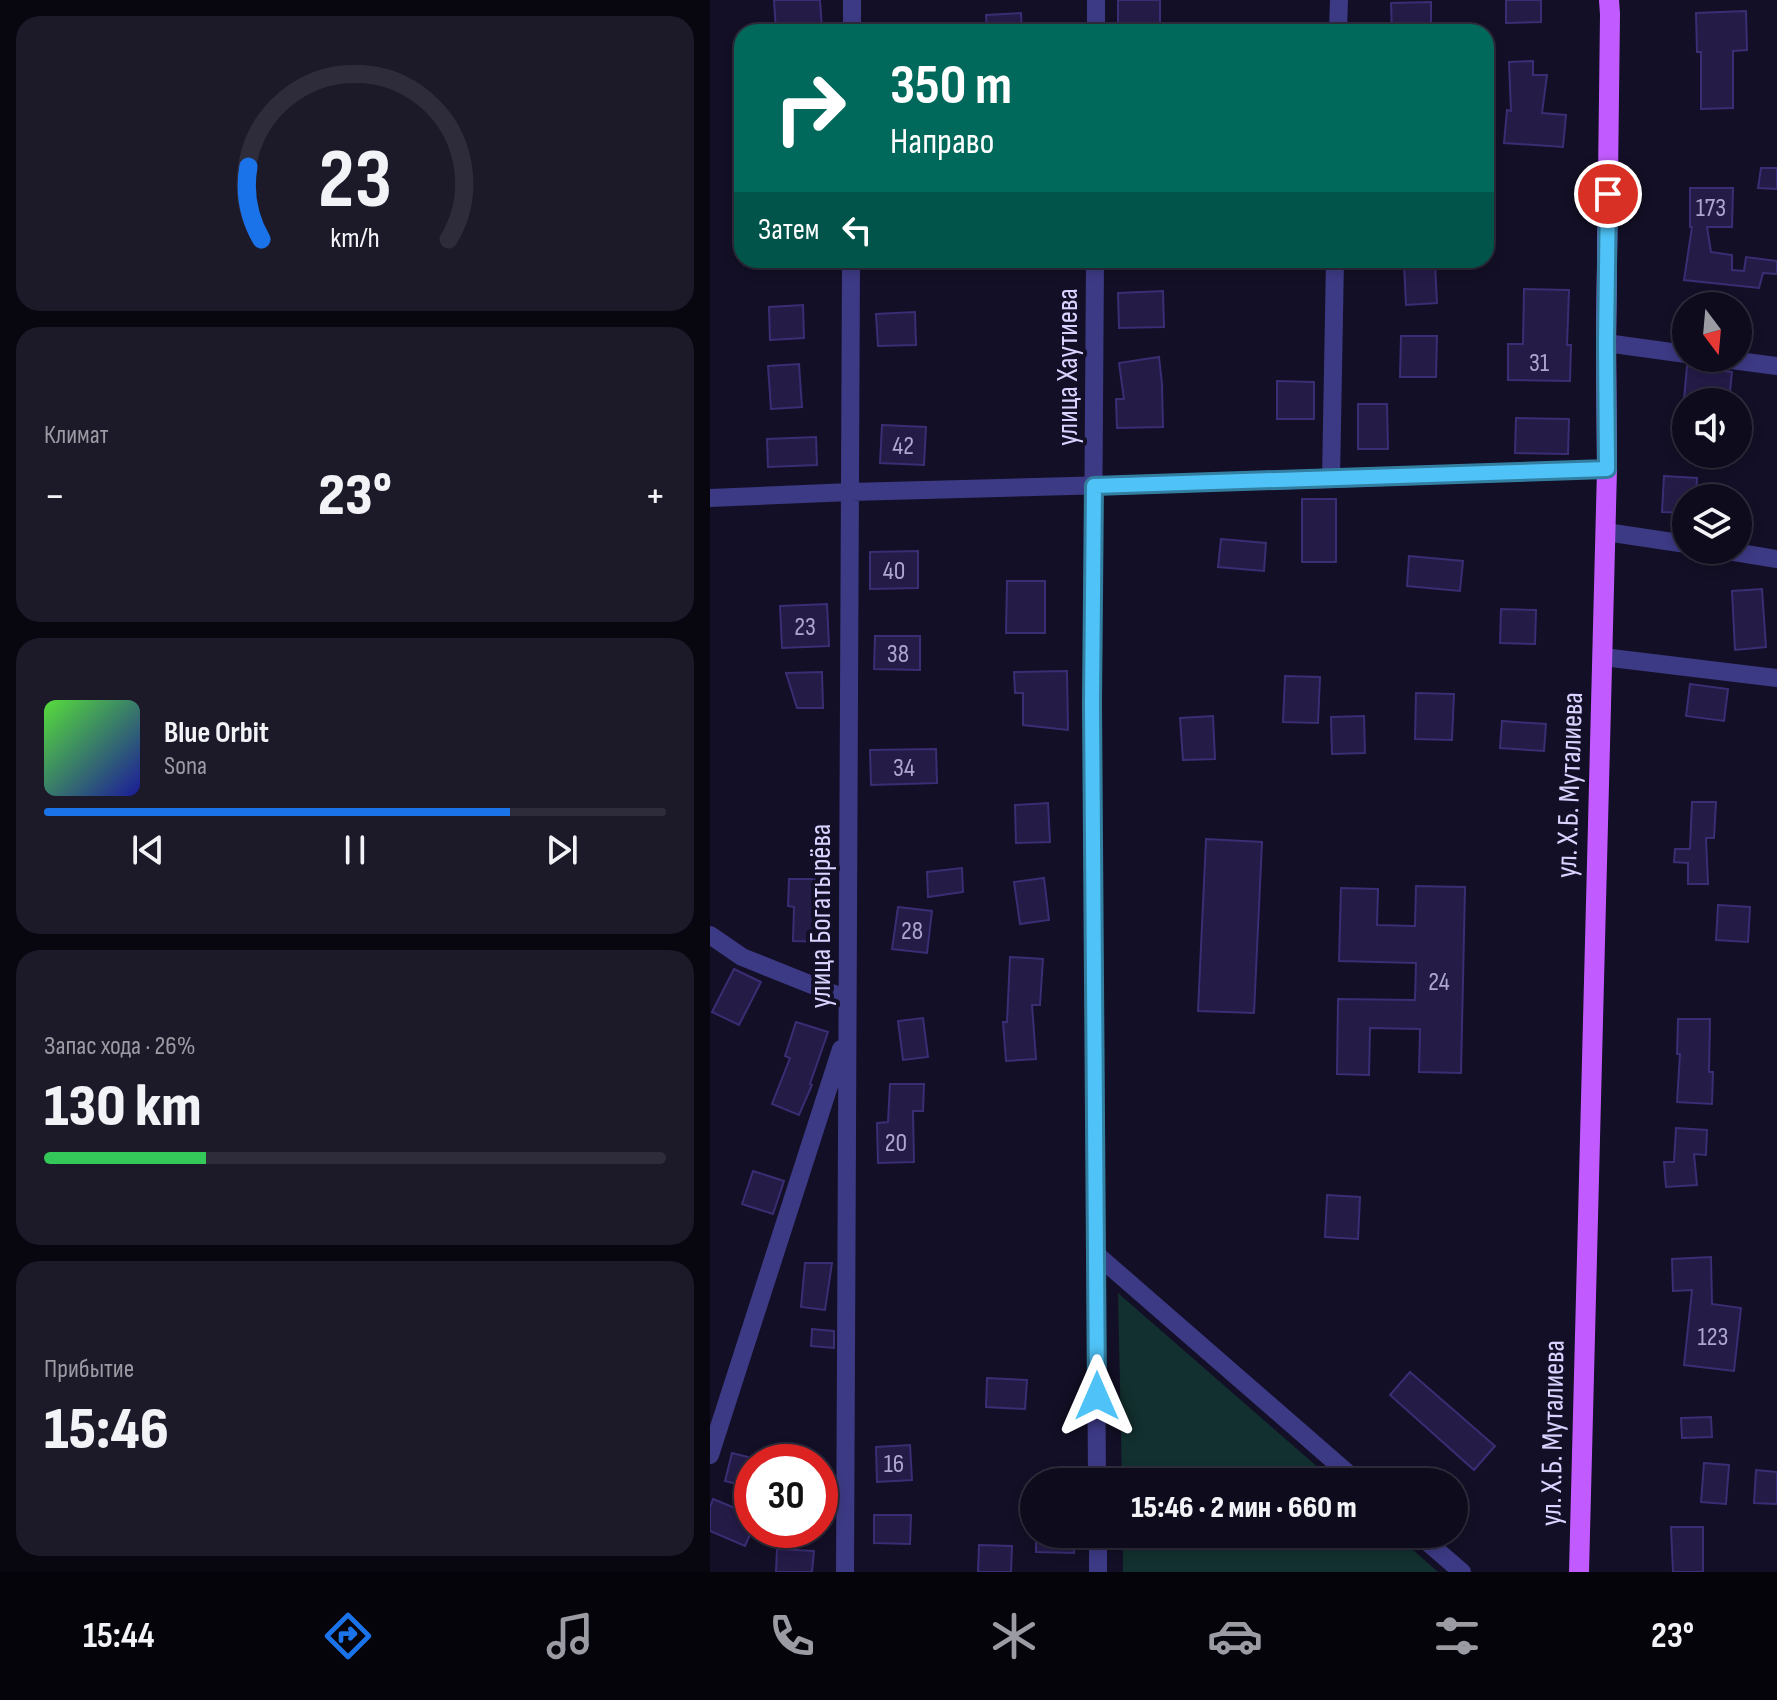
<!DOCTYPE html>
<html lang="ru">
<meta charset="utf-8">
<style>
body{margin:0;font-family:"Sofia Sans Condensed",sans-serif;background:#1c1929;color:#f1f3f6;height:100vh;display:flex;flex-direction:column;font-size:30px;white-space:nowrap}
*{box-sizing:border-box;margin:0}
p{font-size:26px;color:#9b9ba3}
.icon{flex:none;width:44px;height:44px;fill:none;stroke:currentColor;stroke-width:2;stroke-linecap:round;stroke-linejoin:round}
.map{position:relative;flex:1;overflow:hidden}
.side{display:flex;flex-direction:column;gap:16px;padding:16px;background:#08060f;width:710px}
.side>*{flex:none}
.banner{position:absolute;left:24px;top:24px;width:760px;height:244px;border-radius:24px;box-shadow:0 4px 12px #0003,0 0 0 2px #2e2b3b;background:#00695c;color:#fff;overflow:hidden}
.needle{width:52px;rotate:164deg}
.fabs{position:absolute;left:962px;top:292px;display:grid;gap:16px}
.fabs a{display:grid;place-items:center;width:80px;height:80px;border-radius:50%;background:#0e0b1c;box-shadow:0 4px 12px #0003,0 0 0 2px #2e2b3b;font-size:40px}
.speed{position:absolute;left:24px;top:1444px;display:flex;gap:16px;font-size:40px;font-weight:700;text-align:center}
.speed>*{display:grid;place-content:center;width:104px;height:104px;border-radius:50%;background:#0e0b1c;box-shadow:0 4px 12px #0003,0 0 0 2px #2e2b3b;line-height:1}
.speed .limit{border:12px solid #d22;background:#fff;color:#111}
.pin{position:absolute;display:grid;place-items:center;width:68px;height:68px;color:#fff;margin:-34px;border:4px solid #fff;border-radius:50%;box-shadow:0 2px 8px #0007}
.me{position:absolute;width:88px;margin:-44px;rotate:0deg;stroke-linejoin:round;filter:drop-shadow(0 0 6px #0008)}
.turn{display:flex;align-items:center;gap:28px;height:168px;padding:0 24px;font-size:36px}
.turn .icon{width:104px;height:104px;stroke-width:2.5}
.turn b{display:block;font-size:56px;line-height:68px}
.then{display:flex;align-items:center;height:76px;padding:0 24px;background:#0003;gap:16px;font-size:30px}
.big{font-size:60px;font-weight:800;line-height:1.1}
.side .tile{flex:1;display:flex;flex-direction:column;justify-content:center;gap:12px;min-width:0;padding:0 28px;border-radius:24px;background:#1c1929}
.side .dial{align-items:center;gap:0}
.dial svg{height:208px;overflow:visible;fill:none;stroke:#2e2b3b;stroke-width:7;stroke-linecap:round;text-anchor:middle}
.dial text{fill:#f1f3f6;stroke:none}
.song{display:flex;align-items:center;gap:24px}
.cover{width:96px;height:96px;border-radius:12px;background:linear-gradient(135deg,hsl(110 70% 55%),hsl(240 70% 35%))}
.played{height:8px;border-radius:4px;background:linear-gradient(90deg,#1a73e8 75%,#2e2b3b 75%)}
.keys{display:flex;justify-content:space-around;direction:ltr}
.heat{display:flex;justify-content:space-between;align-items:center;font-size:44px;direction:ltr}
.charge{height:12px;border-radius:6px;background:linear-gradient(90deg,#34c759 26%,#2e2b3b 0)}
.trip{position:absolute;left:310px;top:1468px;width:448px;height:80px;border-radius:40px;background:#0e0b1c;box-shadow:0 4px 12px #0003,0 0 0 2px #2e2b3b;font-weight:800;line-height:80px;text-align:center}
.dock{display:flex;height:128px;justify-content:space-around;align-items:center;background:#06040b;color:#9b9ba3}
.dock .icon{width:56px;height:56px}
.dock .on{color:#1a73e8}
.dock b{font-size:36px;color:#f1f3f6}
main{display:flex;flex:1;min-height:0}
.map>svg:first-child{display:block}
.garden{fill:#12302f}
.building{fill:#241b47;stroke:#3b2d73;stroke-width:2}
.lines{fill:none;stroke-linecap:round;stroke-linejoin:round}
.minor{stroke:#3d3a85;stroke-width:18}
.major{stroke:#c25bff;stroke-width:20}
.route-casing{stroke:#337fa1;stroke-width:20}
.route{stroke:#4fc3f7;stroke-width:14}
.labels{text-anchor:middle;stroke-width:8;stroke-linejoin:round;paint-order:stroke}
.number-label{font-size:26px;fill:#aca6d1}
.street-label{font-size:30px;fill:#d9d4ff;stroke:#130f26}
</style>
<main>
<section class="side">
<div class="tile dial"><svg viewBox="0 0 100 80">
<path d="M14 69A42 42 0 1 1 86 69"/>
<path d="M14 69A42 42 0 0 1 9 41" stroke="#1a73e8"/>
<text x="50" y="56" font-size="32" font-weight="700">23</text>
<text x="50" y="72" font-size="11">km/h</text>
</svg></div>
<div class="tile"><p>Климат</p>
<div class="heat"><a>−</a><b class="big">23°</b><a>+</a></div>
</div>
<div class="tile">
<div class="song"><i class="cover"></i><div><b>Blue Orbit</b><p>Sona</p></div></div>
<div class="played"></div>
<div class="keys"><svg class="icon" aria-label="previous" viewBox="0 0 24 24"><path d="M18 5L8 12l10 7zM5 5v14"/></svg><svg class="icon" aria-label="pause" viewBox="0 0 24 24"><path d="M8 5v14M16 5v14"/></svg><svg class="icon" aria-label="next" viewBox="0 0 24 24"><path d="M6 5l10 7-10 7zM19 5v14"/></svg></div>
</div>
<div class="tile"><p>Запас хода · 26%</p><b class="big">130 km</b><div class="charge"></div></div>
<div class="tile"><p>Прибытие</p><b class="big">15:46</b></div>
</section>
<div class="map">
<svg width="1067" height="1572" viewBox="0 0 1067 1572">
<rect width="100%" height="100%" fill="#130f26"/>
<path class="garden" d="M408,1293L625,1482H412Z
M413,1534H685L728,1572H413Z"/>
<path class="building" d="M64,0H110L112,28L66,31Z
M408,0H450V26L408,27Z
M796,0H831V22L796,23Z
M721,2V32H682L681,3Z
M1036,11L1037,50L1023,51V108L991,109V52H987L986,13Z
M311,13L312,32H277L276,15Z
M823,61V75H837L832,113L856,115L853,147L794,143L797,110L801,111L799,62Z
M1051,168H1067V189L1048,188Z
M980,188H1023L1022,227H997L1001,252L1022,255V270L1034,271L1036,257L1067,261V274L1053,273L1049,288L974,280L982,227H980Z
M725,263L727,303L696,305L694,265Z
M814,289L859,290L857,345H861L860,381L798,380V344H813Z
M453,291L454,327L409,328L408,293Z
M93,305L94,338L60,340L59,307Z
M205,312L206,345L168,346L166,314Z
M691,336H727L726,377H690Z
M449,357L452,384L453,427L407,428L406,399H414L409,363Z
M89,364L92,407L61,409L58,366Z
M977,366L998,367L1004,370L1022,372L1019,402L974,399Z
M567,381L604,382V419H567Z
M648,404H677L678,449H648Z
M806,418L859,419L858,454L805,453Z
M172,425L216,427L214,465L170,463Z
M106,437L107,465L58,467L57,439Z
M954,476L987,478L986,498H976V513L952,512Z
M592,499H626V562H592Z
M511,539L556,543L554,571L508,567Z
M208,551V588L160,589V552Z
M699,556L753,561L750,591L697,586Z
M297,581H335V633H296Z
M1052,589L1056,647L1025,650L1022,591Z
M117,604L119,646L72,648L70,606Z
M791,609L826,610L825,644L790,643Z
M165,636H210V670L164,669Z
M357,671L358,730L313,725V693H305L304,672Z
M112,672L113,708H87L76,673Z
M575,676L610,677L608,723L573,722Z
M980,684L1018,689L1014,721L976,716Z
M706,693L744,694L742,740L705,739Z
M503,716L505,759L473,760L470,718Z
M654,716L655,753L622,754L621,717Z
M792,721L836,724L834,751L790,748Z
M226,749L227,783L161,785L160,750Z
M982,802H1006L1004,838H996L998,884H978V863L964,862L965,849H980Z
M338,803L340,842L306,843L305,805Z
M496,839L552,842L544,1013L488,1011Z
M252,868L253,892L218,897L217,872Z
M334,878L339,920L310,924L304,882Z
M79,879H105L103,918H118V942L83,941L84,907L78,906Z
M706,886L755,887L751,1073L709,1072L710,1029L660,1028L659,1075L627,1074L628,999L705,1000L706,963L629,961L631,888L668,889L667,925L705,926Z
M1008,905L1040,907L1038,942L1006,940Z
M188,907L222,911L217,953L182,949Z
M300,957L333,959L330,1005H322L326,1059L296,1061L293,1022H297Z
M24,969L51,982L29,1025L2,1012Z
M213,1018L218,1057L193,1060L188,1021Z
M968,1019H1000L999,1072H1003L1002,1104L967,1102L970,1054H967Z
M86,1022L118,1032L100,1084L102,1085L89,1115L62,1104L80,1058L75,1056Z
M180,1084H214L213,1111H203L204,1162L168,1163L167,1123L178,1122Z
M966,1128L997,1130L996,1155L984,1154L987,1185L956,1187L954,1162H964Z
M43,1171L74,1181L63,1214L32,1204Z
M617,1195L650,1197L648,1239L615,1237Z
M1001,1257L1002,1304L1031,1308L1024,1371L974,1365L982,1290L963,1291L962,1259Z
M95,1263H122L115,1310L91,1307Z
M102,1329L124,1331V1348L101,1346Z
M700,1372L785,1446L764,1470L680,1395Z
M277,1378L317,1380L315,1409L276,1407Z
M1001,1417L1002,1437L972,1438L971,1418Z
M200,1445L202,1480L167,1482L166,1447Z
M22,1453L42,1458V1488L15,1481Z
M994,1463L1019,1465L1016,1504L991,1502Z
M1046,1470L1067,1472V1504L1044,1503Z
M3,1499L42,1515V1530L35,1546L0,1531V1507Z
M164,1515H201L200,1544L164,1543Z
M961,1527H993V1572H963Z
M326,1534H365L364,1553L326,1552Z
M269,1545L302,1546L301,1572H268Z
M67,1549L104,1551L102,1572H66Z"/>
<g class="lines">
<path class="minor" d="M142,32V0
M386,32V0
M628,32L629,0
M385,260L382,703L387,1482
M896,343L976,354
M1006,358L1067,366
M621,479L625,260
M0,498L140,492L621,479L897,469
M896,532L976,544
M1012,550L1067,559
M893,657L1067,678
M0,935L32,957L137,999
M386,1254L648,1482
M0,1455L131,1049
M388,1534V1572
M708,1534L752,1572
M135,1572L141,260"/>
<path class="major" d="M869,1572L897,469L896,343L900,14L899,0"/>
</g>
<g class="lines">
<g class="route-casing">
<path id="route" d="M387,1396L382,703L384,486L897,469L896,343L898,194"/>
</g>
<use href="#route" class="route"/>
</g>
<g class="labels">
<g class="number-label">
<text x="1001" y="216">173</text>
<text x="829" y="371">31</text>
<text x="193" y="454">42</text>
<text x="184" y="579">40</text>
<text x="95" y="635">23</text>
<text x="188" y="662">38</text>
<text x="194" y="776">34</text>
<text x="202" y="939">28</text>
<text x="729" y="990">24</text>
<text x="186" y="1151">20</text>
<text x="1003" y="1345">123</text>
<text x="184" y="1472">16</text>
</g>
<g class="street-label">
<text transform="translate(357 367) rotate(-90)" y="10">улица Хаутиева</text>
<text transform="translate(859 785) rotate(-88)" y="10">ул. Х.Б. Муталиева</text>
<text transform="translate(110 916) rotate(-90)" y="10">улица Богатырёва</text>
<text transform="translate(842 1433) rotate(-89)" y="10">ул. Х.Б. Муталиева</text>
</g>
</g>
</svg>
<div class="fabs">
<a><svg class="needle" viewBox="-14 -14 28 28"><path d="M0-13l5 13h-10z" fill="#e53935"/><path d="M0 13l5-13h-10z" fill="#9b9ba3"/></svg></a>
<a><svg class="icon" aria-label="sound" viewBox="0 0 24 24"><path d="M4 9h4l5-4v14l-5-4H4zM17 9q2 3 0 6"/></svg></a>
<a><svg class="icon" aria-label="layers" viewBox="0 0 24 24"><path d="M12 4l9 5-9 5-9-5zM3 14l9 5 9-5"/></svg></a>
</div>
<div class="speed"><div class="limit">30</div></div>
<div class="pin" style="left:898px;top:194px;background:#d93025"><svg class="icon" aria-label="arrive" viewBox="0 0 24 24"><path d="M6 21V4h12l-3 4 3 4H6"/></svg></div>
<svg class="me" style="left:387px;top:1396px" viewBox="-20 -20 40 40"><path d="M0-17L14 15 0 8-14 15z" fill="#4fc3f7" stroke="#fff" stroke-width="4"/></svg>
<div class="trip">15:46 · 2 мин · 660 m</div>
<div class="banner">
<div class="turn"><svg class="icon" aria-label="right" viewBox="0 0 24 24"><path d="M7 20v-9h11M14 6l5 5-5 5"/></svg><div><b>350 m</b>Направо</div></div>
<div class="then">Затем<svg class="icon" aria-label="left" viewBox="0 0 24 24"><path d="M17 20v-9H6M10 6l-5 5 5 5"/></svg></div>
</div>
</div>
</main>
<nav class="dock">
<b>15:44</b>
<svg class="icon on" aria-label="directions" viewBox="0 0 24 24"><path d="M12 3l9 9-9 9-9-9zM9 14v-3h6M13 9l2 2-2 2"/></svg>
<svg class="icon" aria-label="music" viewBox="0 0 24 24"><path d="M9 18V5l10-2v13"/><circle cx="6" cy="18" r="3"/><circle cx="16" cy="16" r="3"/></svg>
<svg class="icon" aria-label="phone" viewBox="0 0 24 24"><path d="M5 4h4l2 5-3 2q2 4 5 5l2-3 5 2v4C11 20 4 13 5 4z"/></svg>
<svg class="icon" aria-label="climate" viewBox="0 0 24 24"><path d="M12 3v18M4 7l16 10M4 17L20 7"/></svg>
<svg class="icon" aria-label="car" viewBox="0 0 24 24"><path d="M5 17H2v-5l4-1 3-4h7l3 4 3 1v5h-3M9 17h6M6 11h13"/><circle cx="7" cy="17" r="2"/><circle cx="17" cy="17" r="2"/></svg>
<svg class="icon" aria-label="filters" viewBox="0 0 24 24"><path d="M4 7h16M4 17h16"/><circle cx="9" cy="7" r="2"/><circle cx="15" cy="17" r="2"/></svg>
<b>23°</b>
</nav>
